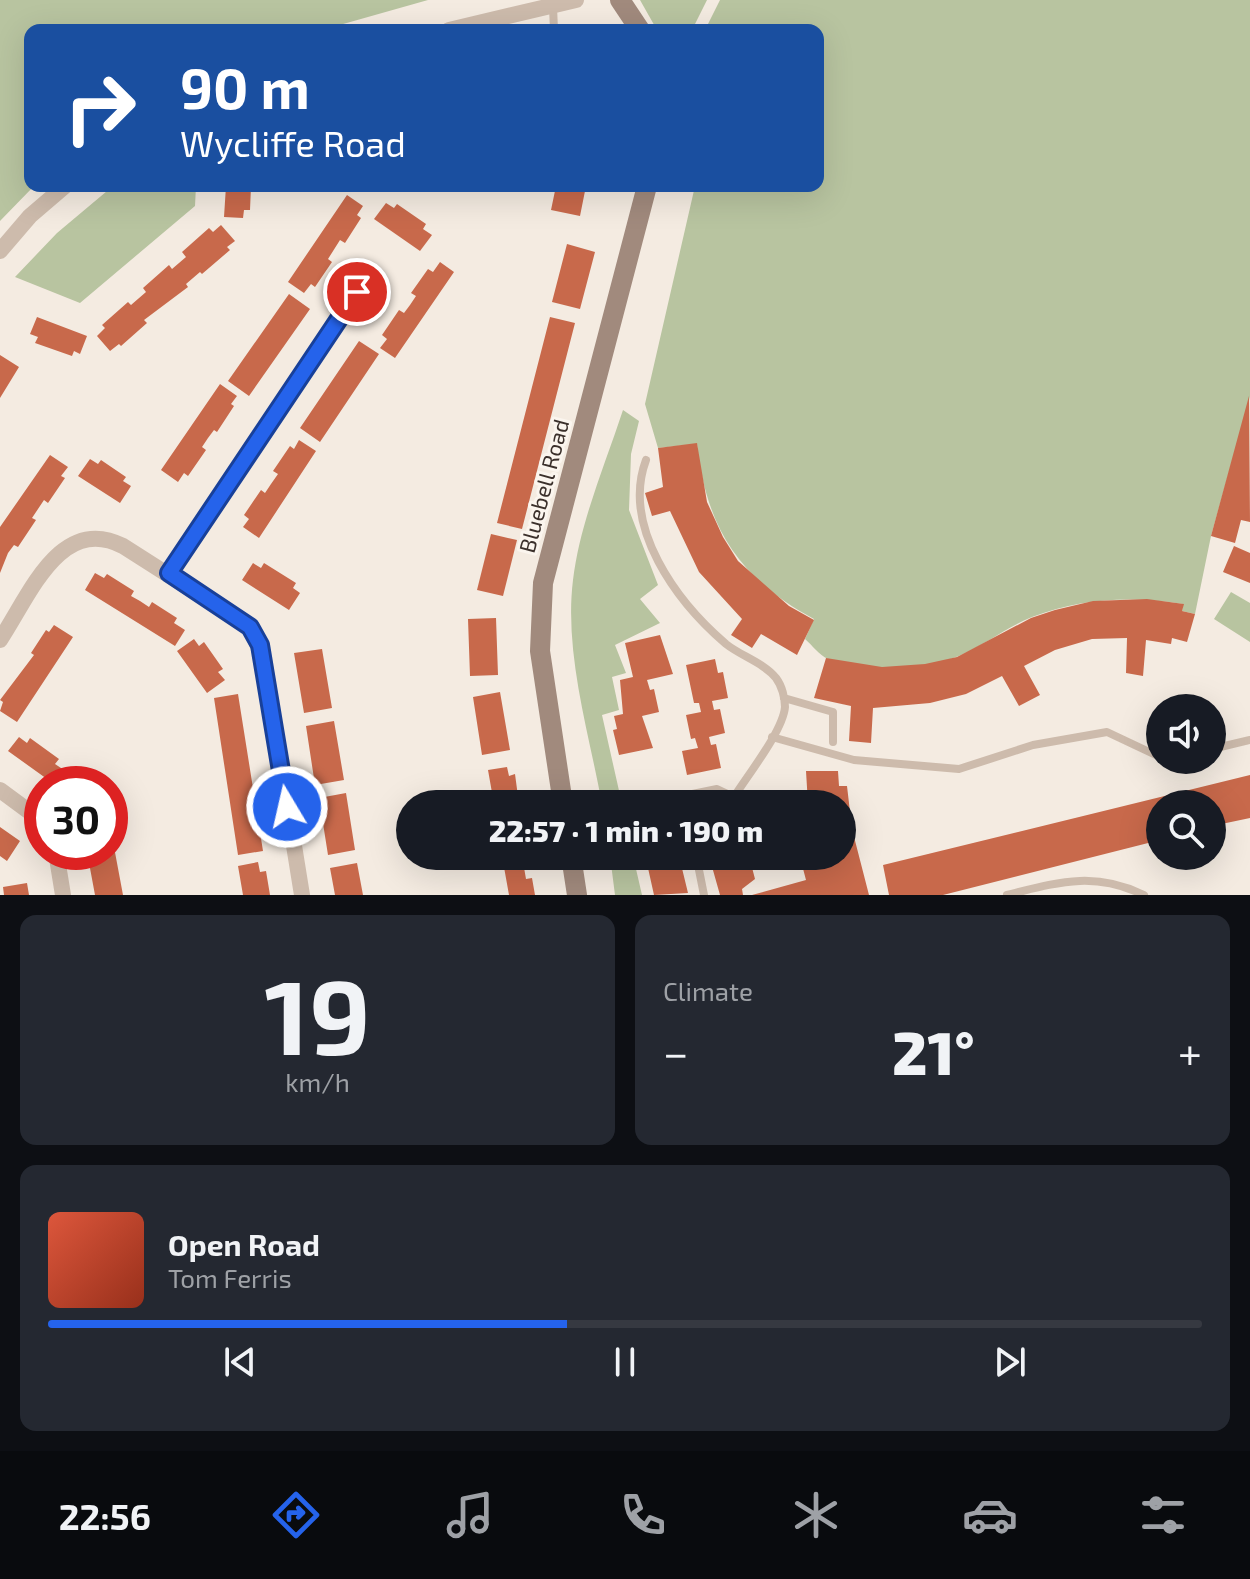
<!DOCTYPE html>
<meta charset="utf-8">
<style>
body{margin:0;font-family:"Exo 2",sans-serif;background:#242831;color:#f1f3f6;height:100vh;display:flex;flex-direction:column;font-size:30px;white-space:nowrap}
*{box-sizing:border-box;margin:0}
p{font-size:26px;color:#9ea1a6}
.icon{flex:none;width:44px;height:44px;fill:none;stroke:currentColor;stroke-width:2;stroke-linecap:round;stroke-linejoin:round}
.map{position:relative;height:895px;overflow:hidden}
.sheet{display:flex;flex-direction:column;gap:20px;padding:20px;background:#0d0f14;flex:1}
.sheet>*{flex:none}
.top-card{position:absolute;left:24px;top:24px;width:800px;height:168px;border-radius:16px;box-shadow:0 8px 32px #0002;background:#1a4fa0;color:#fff;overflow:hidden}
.fabs{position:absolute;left:1146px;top:694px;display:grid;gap:16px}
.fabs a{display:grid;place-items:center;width:80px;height:80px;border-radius:50%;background:#171b24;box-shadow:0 8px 32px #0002;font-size:40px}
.speed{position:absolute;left:24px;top:766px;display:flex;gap:16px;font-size:40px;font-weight:700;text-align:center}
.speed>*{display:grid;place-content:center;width:104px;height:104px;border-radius:50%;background:#171b24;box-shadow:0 8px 32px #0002;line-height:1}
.speed .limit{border:12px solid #d22;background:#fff;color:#111}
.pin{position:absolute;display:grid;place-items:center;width:68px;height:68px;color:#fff;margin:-34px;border:4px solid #fff;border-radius:50%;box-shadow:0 2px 8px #0007}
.me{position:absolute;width:88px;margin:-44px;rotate:351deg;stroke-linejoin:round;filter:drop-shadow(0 0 6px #0008)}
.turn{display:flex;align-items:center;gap:28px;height:168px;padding:0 24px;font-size:36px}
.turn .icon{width:104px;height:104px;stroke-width:2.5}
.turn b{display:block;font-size:56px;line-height:68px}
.big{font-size:60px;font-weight:800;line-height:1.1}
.sheet .card{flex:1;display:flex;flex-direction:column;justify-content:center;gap:12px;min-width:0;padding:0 28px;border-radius:16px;background:#242831}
.sheet .dial{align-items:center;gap:0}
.dial b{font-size:104px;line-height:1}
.song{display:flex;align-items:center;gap:24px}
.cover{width:96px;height:96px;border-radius:12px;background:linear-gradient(135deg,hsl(10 70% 55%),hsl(10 70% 35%))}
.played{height:8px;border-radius:4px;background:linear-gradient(90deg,#2563eb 45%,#363941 45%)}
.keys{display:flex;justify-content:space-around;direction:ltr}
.heat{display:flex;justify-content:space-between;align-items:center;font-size:44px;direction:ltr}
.sheet .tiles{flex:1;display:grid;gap:20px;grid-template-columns:1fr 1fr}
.card:last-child{grid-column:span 2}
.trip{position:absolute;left:396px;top:790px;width:460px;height:80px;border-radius:40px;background:#171b24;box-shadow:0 8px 32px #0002;font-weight:800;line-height:80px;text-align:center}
.menu{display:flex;height:128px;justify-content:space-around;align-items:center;background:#090b0e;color:#9ea1a6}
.menu .icon{width:56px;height:56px}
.menu .on{color:#2563eb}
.menu b{font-size:36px;color:#f1f3f6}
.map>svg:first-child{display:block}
.green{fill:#b8c4a0}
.building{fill:#c8694b}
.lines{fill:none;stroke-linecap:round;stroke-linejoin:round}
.lane{stroke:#cdbbac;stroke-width:8}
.street{stroke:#cdbbac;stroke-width:16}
.secondary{stroke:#a18a7d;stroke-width:20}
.route-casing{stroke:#184099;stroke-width:20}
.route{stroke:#2563eb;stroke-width:14}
.labels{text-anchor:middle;stroke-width:6;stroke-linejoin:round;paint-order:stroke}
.street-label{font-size:22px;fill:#3b302b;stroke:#fbf5ee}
</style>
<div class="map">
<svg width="1250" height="895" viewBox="0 0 1250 895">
<rect width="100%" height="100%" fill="#f4ebe1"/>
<path class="green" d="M0,0H428L322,30H30V186H34L0,221Z
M640,0H707L692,30H657Z
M720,0H1250V397L1211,536L1195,614L1182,611L1183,604C1131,596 1083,598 1032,617C1007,627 986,644 961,655C930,669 860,673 828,659C819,655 812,645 805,639L814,619C739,579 706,527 697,444L658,448L645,404L695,186H818V30H705Z
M113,186H196L195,206L80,303L15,277L57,233Z
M623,410L639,421L631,454L629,510L658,585L640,599L660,623L615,645L626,673L612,677L619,710L602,715L622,804H602C589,733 564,653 573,580C580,522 605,465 623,410Z
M1231,592L1250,603V642L1214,619Z
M610,856H633L642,895H615Z"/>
<path class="building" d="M226,186H251L250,210H244L243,218L224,217Z
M556,186H586L580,216L551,210Z
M347,195L363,206L357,215L361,218L345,243L340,240L328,259L332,262L315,287L311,284L304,293L288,282Z
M386,203L394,208L397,204L426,224L423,229L432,235L420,251L374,219Z
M221,225L235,241L227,247L230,250L202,274L200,272L186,284L188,287L144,320L147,323L121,346L119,344L110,351L97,336L105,328L102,325L128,302L131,305L146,292L143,288L169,265L172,269L186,257L182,252L209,228L213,232Z
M567,244L595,252L580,309L552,302Z
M440,262L454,272L395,358L380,348L387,339L382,335L399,310L404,313L410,305L416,296L411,293L428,269L433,272Z
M289,294L310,309L249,396L228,381Z
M37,317L87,336L80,354L74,351L72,356L35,343L38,337L30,334Z
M550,317L575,323L522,529L497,523Z
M359,341L379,354L320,442L300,428Z
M0,355L19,367L0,398Z
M220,384L237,396L231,404L234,406L217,432L214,430L208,438L202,447L206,450L188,476L184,473L178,482L161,470Z
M1249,396L1250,522L1241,520L1235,543L1211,536Z
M299,440L316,451L259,538L243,527L249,519L244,515L261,490L265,493L271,484L278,474L273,471L290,446L294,449Z
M697,443L707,502L723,537L738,561L789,606L814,620L797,655L761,634L752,648L731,635L742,619L699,572L670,511L652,516L645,493L663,487L658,448Z
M50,455L68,467L61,476L65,478L48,503L44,500L32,518L36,520L18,547L14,545L8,553L0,573V527Z
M90,459L98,464L101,460L126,477L123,481L131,486L120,503L78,476Z
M491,534L517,540L503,596L477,590Z
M1234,546L1250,553V583L1223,572Z
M253,563L261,568L264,563L296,583L293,588L300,593L289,610L242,580Z
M95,573L104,578L107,574L134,591L131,596L140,601L149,607L152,602L177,618L174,623L185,630L175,646L85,590Z
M1147,599L1184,604L1182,611L1195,614L1187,642L1172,638L1171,644L1146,640L1143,676L1126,673L1127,638L1092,639L1055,650L1024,666L1040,695L1019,706L1002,676L966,694L930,703L873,708L871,743L849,741L851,706L814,698L826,658L882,667L925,664L957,657L1031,618L1055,610L1093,601Z
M496,618L498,675L470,676L468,619Z
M54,625L73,637L17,722L0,711L3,702L0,700L34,655L31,653L46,630L49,632Z
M660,635L673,674L647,680L650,690L654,689L659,712L642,716L653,748L619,755L613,730L617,729L614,716L623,714L620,680L633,677L625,643Z
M194,639L199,646L204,642L223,669L218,672L225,680L207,693L177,651Z
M322,649L332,708L304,713L294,653Z
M715,659L718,673L723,672L728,698L712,701L714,710L720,709L725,733L709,737L711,745L716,744L721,768L687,775L682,751L698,748L695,738L691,739L686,715L701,712L699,703H694L686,665Z
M500,692L510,750L482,755L473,697Z
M238,694L263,851L238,855L214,698Z
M334,721L344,780L315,785L306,726Z
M19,737L27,743L30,738L59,759L55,764L64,770L54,784L8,751Z
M507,767L509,776L515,774L519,804H494L488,770Z
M81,768L91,784H67L64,779Z
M806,771H838L839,786H847L852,829L869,895H752L806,880L801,861L818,856H842V804H808Z
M1250,775V818L1212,826V804H1160V840L943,895H889L883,865Z
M346,793L355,850L328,855L319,798Z
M0,827L20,841L7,861L0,856Z
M114,847L123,895H95L87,852H110Z
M502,856H522L526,879L532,878L535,895H509Z
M649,856H679L688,893L654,895L646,859Z
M709,856H749L755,879L742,889L743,895H720Z
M258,862L260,872L266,871L270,895H243L238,866Z
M357,863L363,895H335L330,868Z
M27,883L29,895H4L3,887Z"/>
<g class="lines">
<path class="lane" d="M553,7L554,30
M646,460C621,527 677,602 726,644C741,656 764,663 776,678C782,686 785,698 785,707C783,731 747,776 734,797L717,789L668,799
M784,698L833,712V742
M772,737L854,760L959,769L1033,745L1107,732L1160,757
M1212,749L1250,740
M700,856L698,865L704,895
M1007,895C1059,882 1094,871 1144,895"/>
<path class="street" d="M449,30L576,0
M0,251L30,216L65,186
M169,573L357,292
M0,640C30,595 60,514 123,546L250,627L264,660L302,895
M0,790L42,821
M56,852L63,895"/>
<path class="secondary" d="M620,0L640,30
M563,804L540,651L543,583L647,186
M571,856L577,895"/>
</g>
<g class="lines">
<g class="route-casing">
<path id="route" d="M287,807L260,645L250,627L169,573L357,292"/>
</g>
<use href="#route" class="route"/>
</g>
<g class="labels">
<g class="street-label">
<text transform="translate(544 486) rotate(-75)" y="8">Bluebell Road</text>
</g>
</g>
</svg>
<div class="fabs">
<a><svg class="icon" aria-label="sound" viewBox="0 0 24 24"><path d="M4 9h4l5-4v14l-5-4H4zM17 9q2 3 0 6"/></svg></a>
<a><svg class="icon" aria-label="search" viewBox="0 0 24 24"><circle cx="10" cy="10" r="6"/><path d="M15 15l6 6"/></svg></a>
</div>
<div class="speed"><div class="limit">30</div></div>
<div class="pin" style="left:357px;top:292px;background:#d93025"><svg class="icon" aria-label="arrive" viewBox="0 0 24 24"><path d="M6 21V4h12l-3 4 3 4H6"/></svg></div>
<svg class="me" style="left:287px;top:807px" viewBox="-20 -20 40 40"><circle r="17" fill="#2563eb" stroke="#fff" stroke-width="3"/><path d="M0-11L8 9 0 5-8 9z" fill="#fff"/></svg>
<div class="trip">22:57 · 1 min · 190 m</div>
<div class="top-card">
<div class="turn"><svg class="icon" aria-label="right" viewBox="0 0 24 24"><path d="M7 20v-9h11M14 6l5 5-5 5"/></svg><div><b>90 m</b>Wycliffe Road</div></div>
</div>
</div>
<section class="sheet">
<div class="tiles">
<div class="card dial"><b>19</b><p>km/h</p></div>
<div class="card"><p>Climate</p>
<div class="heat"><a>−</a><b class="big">21°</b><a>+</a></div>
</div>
<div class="card">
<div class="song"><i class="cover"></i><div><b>Open Road</b><p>Tom Ferris</p></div></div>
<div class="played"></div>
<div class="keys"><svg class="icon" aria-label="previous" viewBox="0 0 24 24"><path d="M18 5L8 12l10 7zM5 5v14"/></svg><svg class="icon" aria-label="pause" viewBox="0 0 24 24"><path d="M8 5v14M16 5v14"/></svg><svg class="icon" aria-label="next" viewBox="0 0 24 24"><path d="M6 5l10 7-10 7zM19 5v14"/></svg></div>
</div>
</div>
</section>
<nav class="menu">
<b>22:56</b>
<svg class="icon on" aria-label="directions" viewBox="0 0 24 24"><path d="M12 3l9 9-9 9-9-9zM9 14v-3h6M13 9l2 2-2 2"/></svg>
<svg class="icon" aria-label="music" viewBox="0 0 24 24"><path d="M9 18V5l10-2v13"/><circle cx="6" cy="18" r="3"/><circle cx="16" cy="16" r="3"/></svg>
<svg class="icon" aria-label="phone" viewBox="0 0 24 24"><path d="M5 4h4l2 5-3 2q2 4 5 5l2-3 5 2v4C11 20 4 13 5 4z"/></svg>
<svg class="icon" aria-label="climate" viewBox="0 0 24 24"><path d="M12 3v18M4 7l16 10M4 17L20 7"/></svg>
<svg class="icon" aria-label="car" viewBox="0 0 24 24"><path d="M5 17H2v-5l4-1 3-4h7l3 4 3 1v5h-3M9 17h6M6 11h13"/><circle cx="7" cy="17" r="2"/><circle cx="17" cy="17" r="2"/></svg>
<svg class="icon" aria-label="filters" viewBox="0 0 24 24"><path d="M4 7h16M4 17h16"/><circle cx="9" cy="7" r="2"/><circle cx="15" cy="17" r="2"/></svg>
</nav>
